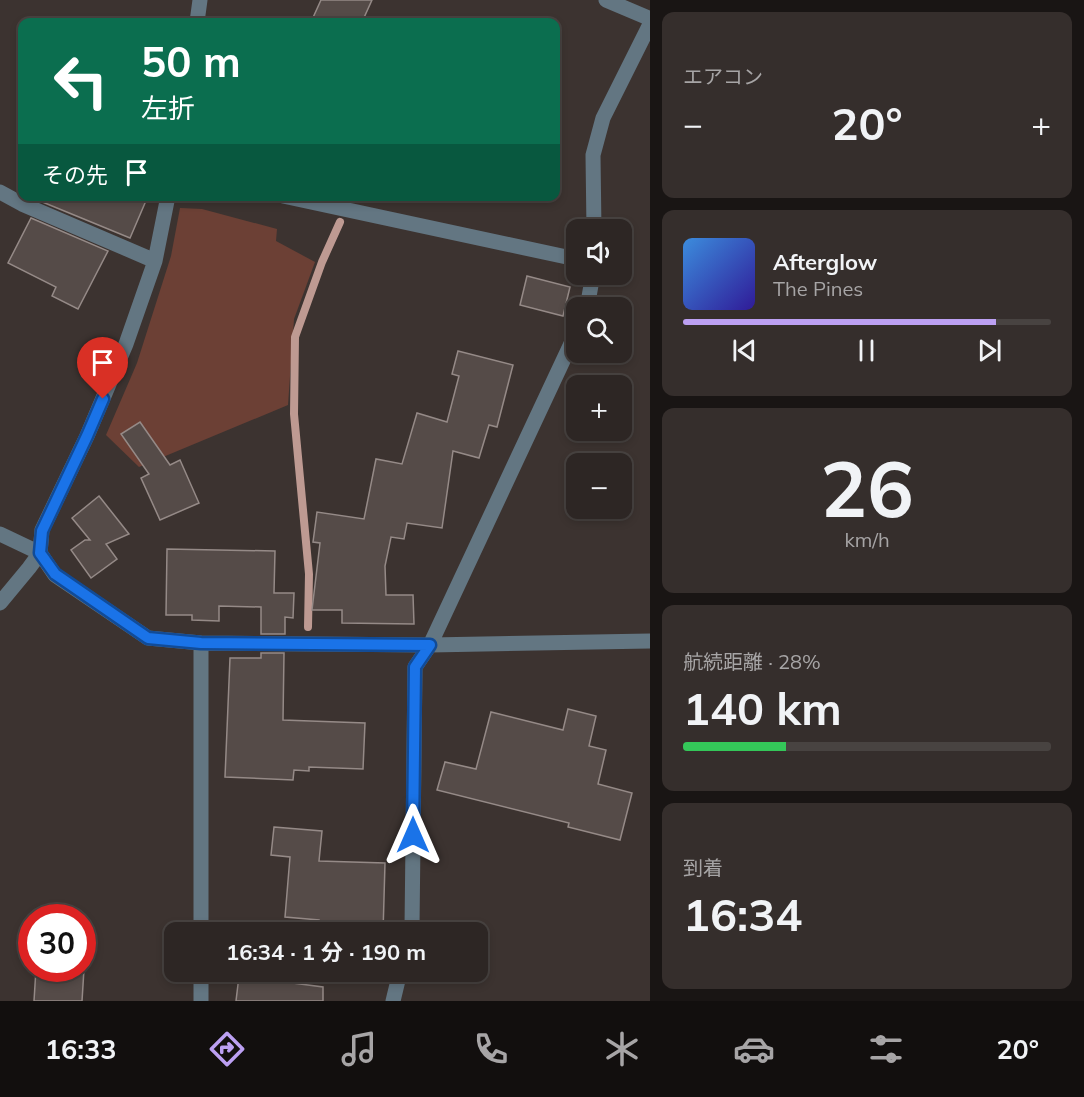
<!DOCTYPE html>
<html lang="ja">
<meta charset="utf-8">
<style>
body{margin:0;font-family:Mulish,"Noto Sans JP",sans-serif;background:#352e2c;color:#f1f3f6;height:100vh;display:flex;flex-direction:column;font-size:22px;white-space:nowrap}
*{box-sizing:border-box;margin:0}
p{font-size:20px;color:#a7a5a6}
.icon{flex:none;width:33px;height:33px;fill:none;stroke:currentColor;stroke-width:2;stroke-linecap:round;stroke-linejoin:round}
.map{position:relative;flex:1;overflow:hidden}
.sheet{display:flex;flex-direction:column;gap:12px;padding:12px;background:#191514;width:434px}
.sheet>*{flex:none}
.banner{position:absolute;left:18px;top:18px;width:542px;height:183px;border-radius:12px;box-shadow:0 3px 9px #0003,0 0 0 2px #484341;background:#0b6e4f;color:#fff;overflow:hidden}
.buttons{position:absolute;left:566px;top:219px;display:grid;gap:12px}
.buttons a{display:grid;place-items:center;width:66px;height:66px;border-radius:12px;background:#2d2624;box-shadow:0 3px 9px #0003,0 0 0 2px #484341;font-size:30px}
.speed{position:absolute;left:18px;top:904px;display:flex;gap:12px;font-size:30px;font-weight:700;text-align:center}
.speed>*{display:grid;place-content:center;width:78px;height:78px;border-radius:50%;background:#2d2624;box-shadow:0 3px 9px #0003,0 0 0 2px #484341;line-height:1}
.speed .limit{border:9px solid #d22;background:#fff;color:#111}
.pin{position:absolute;display:grid;place-items:center;width:51px;height:51px;color:#fff;margin:-62px -26px;border-radius:50% 50% 50% 0;rotate:-45deg;box-shadow:0 0 6px #0007}
.pin .icon{rotate:45deg}
.me{position:absolute;width:66px;margin:-33px;rotate:0deg;stroke-linejoin:round;filter:drop-shadow(0 0 4px #0008)}
.turn{display:flex;align-items:center;gap:21px;height:126px;padding:0 24px;font-size:27px}
.turn .icon{width:78px;height:78px;stroke-width:2.5}
.turn b{display:block;font-size:42px;line-height:51px}
.then{display:flex;align-items:center;height:57px;padding:0 24px;background:#0003;gap:12px;font-size:22px}
.big{font-size:45px;font-weight:700;line-height:1.1}
.sheet .tile{flex:1;display:flex;flex-direction:column;justify-content:center;gap:9px;min-width:0;padding:0 21px;border-radius:12px;background:#352e2c}
.sheet .dial{align-items:center;gap:0}
.dial b{font-size:78px;line-height:1}
.song{display:flex;align-items:center;gap:18px}
.cover{width:72px;height:72px;border-radius:9px;background:linear-gradient(135deg,hsl(210 70% 55%),hsl(250 70% 35%))}
.played{height:6px;border-radius:3px;background:linear-gradient(90deg,#bca0f2 85%,#484341 85%)}
.keys{display:flex;justify-content:space-around;direction:ltr}
.heat{display:flex;justify-content:space-between;align-items:center;font-size:33px;direction:ltr}
.charge{height:9px;border-radius:4px;background:linear-gradient(90deg,#34c759 28%,#484341 0)}
.trip{position:absolute;left:164px;top:922px;width:324px;height:60px;border-radius:12px;background:#2d2624;box-shadow:0 3px 9px #0003,0 0 0 2px #484341;font-weight:700;line-height:60px;text-align:center}
.tab-bar{display:flex;height:96px;justify-content:space-around;align-items:center;background:#120f0e;color:#a7a5a6}
.tab-bar .icon{width:42px;height:42px}
.tab-bar .current{color:#bca0f2}
.tab-bar b{font-size:27px;color:#f1f3f6}
main{display:flex;flex:1;min-height:0}
.map>svg:first-child{display:block}
.green{fill:#6c4035}
.lines{fill:none;stroke-linecap:round;stroke-linejoin:round}
.stream{stroke:#be9a92;stroke-width:8}
.building{fill:#554b48;stroke:#958a87;stroke-width:1.5}
.minor{stroke:#637682;stroke-width:15}
.route-casing{stroke:#114b97;stroke-width:15}
.route{stroke:#1a73e8;stroke-width:10}
</style>
<main>
<div class="map">
<svg width="651" height="1001" viewBox="0 0 651 1001">
<rect width="100%" height="100%" fill="#3c3330"/>
<path class="green" d="M180,208L202,209L277,229L276,241L315,262L294,319L288,405L139,467L106,435L137,363L171,256Z"/>
<g class="lines">
<path class="stream" d="M308,627L309,574L294,414L295,337L322,262L340,222"/>
</g>
<path class="building" d="M321,0H372L362,22H311Z
M42,196H148L130,238L40,201Z
M31,218L108,251L78,309L52,296L56,287L8,263Z
M527,276L570,287L563,316L520,305Z
M458,351L513,365L497,427L489,425L479,458L453,451L442,528L407,523L404,539L391,537L385,566L386,595H413L414,624L342,623V610H312L320,543L313,542L317,512L364,519L376,459L402,464L417,413L447,422L459,376L452,374Z
M140,422L170,465L180,460L199,503L160,520L141,478L149,474L121,434Z
M99,496L129,534L106,544L117,559L91,578L71,550L85,540H90L72,518Z
M167,549L275,551L274,593H294L293,618L285,617V634H261V607L219,606V621L192,620V615H166Z
M261,653H284L283,720L365,723L363,769L309,767V771L294,770L293,780L225,777L230,658H261Z
M568,709L596,716L589,746L606,750L598,784L632,793L620,840L568,827L569,823L437,790L445,762L476,769L491,712L563,730Z
M274,827L322,831L319,861L385,863L383,933H318L319,920L285,917L290,857L271,855Z
M36,969H84L82,1001H34Z
M239,976L323,987V1001H236Z"/>
<g class="lines">
<path class="minor" d="M606,0L651,19
M197,22L200,0
M0,192L22,204L155,261
M283,196L576,259
M594,230L593,155L603,118L651,22
M587,308L593,274
M0,534L40,553L55,575L148,638L201,643L430,645L651,641
M0,603L29,568L40,553L42,530L87,436L126,344L155,261L168,196
M201,643V933
M410,933L412,927L415,667L430,645L576,333
M201,972V1001
M393,1001L400,972"/>
</g>
<g class="lines">
<g class="route-casing">
<path id="route" d="M103,399L87,436L42,531L40,553L55,574L148,638L201,643L430,645L415,667L413,835"/>
</g>
<use href="#route" class="route"/>
</g>
</svg>
<div class="buttons">
<a><svg class="icon" aria-label="sound" viewBox="0 0 24 24"><path d="M4 9h4l5-4v14l-5-4H4zM17 9q2 3 0 6"/></svg></a>
<a><svg class="icon" aria-label="search" viewBox="0 0 24 24"><circle cx="10" cy="10" r="6"/><path d="M15 15l6 6"/></svg></a>
<a>+</a>
<a>−</a>
</div>
<div class="speed"><div class="limit">30</div></div>
<div class="pin" style="left:103px;top:399px;background:#d93025"><svg class="icon" aria-label="arrive" viewBox="0 0 24 24"><path d="M6 21V4h12l-3 4 3 4H6"/></svg></div>
<svg class="me" style="left:413px;top:835px" viewBox="-20 -20 40 40"><path d="M0-17L14 15 0 8-14 15z" fill="#1a73e8" stroke="#fff" stroke-width="4"/></svg>
<div class="trip">16:34 · 1 分 · 190 m</div>
<div class="banner">
<div class="turn"><svg class="icon" aria-label="left" viewBox="0 0 24 24"><path d="M17 20v-9H6M10 6l-5 5 5 5"/></svg><div><b>50 m</b>左折</div></div>
<div class="then">その先<svg class="icon" aria-label="arrive" viewBox="0 0 24 24"><path d="M6 21V4h12l-3 4 3 4H6"/></svg></div>
</div>
</div>
<section class="sheet">
<div class="tile"><p>エアコン</p>
<div class="heat"><a>−</a><b class="big">20°</b><a>+</a></div>
</div>
<div class="tile">
<div class="song"><i class="cover"></i><div><b>Afterglow</b><p>The Pines</p></div></div>
<div class="played"></div>
<div class="keys"><svg class="icon" aria-label="previous" viewBox="0 0 24 24"><path d="M18 5L8 12l10 7zM5 5v14"/></svg><svg class="icon" aria-label="pause" viewBox="0 0 24 24"><path d="M8 5v14M16 5v14"/></svg><svg class="icon" aria-label="next" viewBox="0 0 24 24"><path d="M6 5l10 7-10 7zM19 5v14"/></svg></div>
</div>
<div class="tile dial"><b>26</b><p>km/h</p></div>
<div class="tile"><p>航続距離 · 28%</p><b class="big">140 km</b><div class="charge"></div></div>
<div class="tile"><p>到着</p><b class="big">16:34</b></div>
</section>
</main>
<nav class="tab-bar">
<b>16:33</b>
<svg class="icon current" aria-label="directions" viewBox="0 0 24 24"><path d="M12 3l9 9-9 9-9-9zM9 14v-3h6M13 9l2 2-2 2"/></svg>
<svg class="icon" aria-label="music" viewBox="0 0 24 24"><path d="M9 18V5l10-2v13"/><circle cx="6" cy="18" r="3"/><circle cx="16" cy="16" r="3"/></svg>
<svg class="icon" aria-label="phone" viewBox="0 0 24 24"><path d="M5 4h4l2 5-3 2q2 4 5 5l2-3 5 2v4C11 20 4 13 5 4z"/></svg>
<svg class="icon" aria-label="climate" viewBox="0 0 24 24"><path d="M12 3v18M4 7l16 10M4 17L20 7"/></svg>
<svg class="icon" aria-label="car" viewBox="0 0 24 24"><path d="M5 17H2v-5l4-1 3-4h7l3 4 3 1v5h-3M9 17h6M6 11h13"/><circle cx="7" cy="17" r="2"/><circle cx="17" cy="17" r="2"/></svg>
<svg class="icon" aria-label="filters" viewBox="0 0 24 24"><path d="M4 7h16M4 17h16"/><circle cx="9" cy="7" r="2"/><circle cx="15" cy="17" r="2"/></svg>
<b>20°</b>
</nav>
